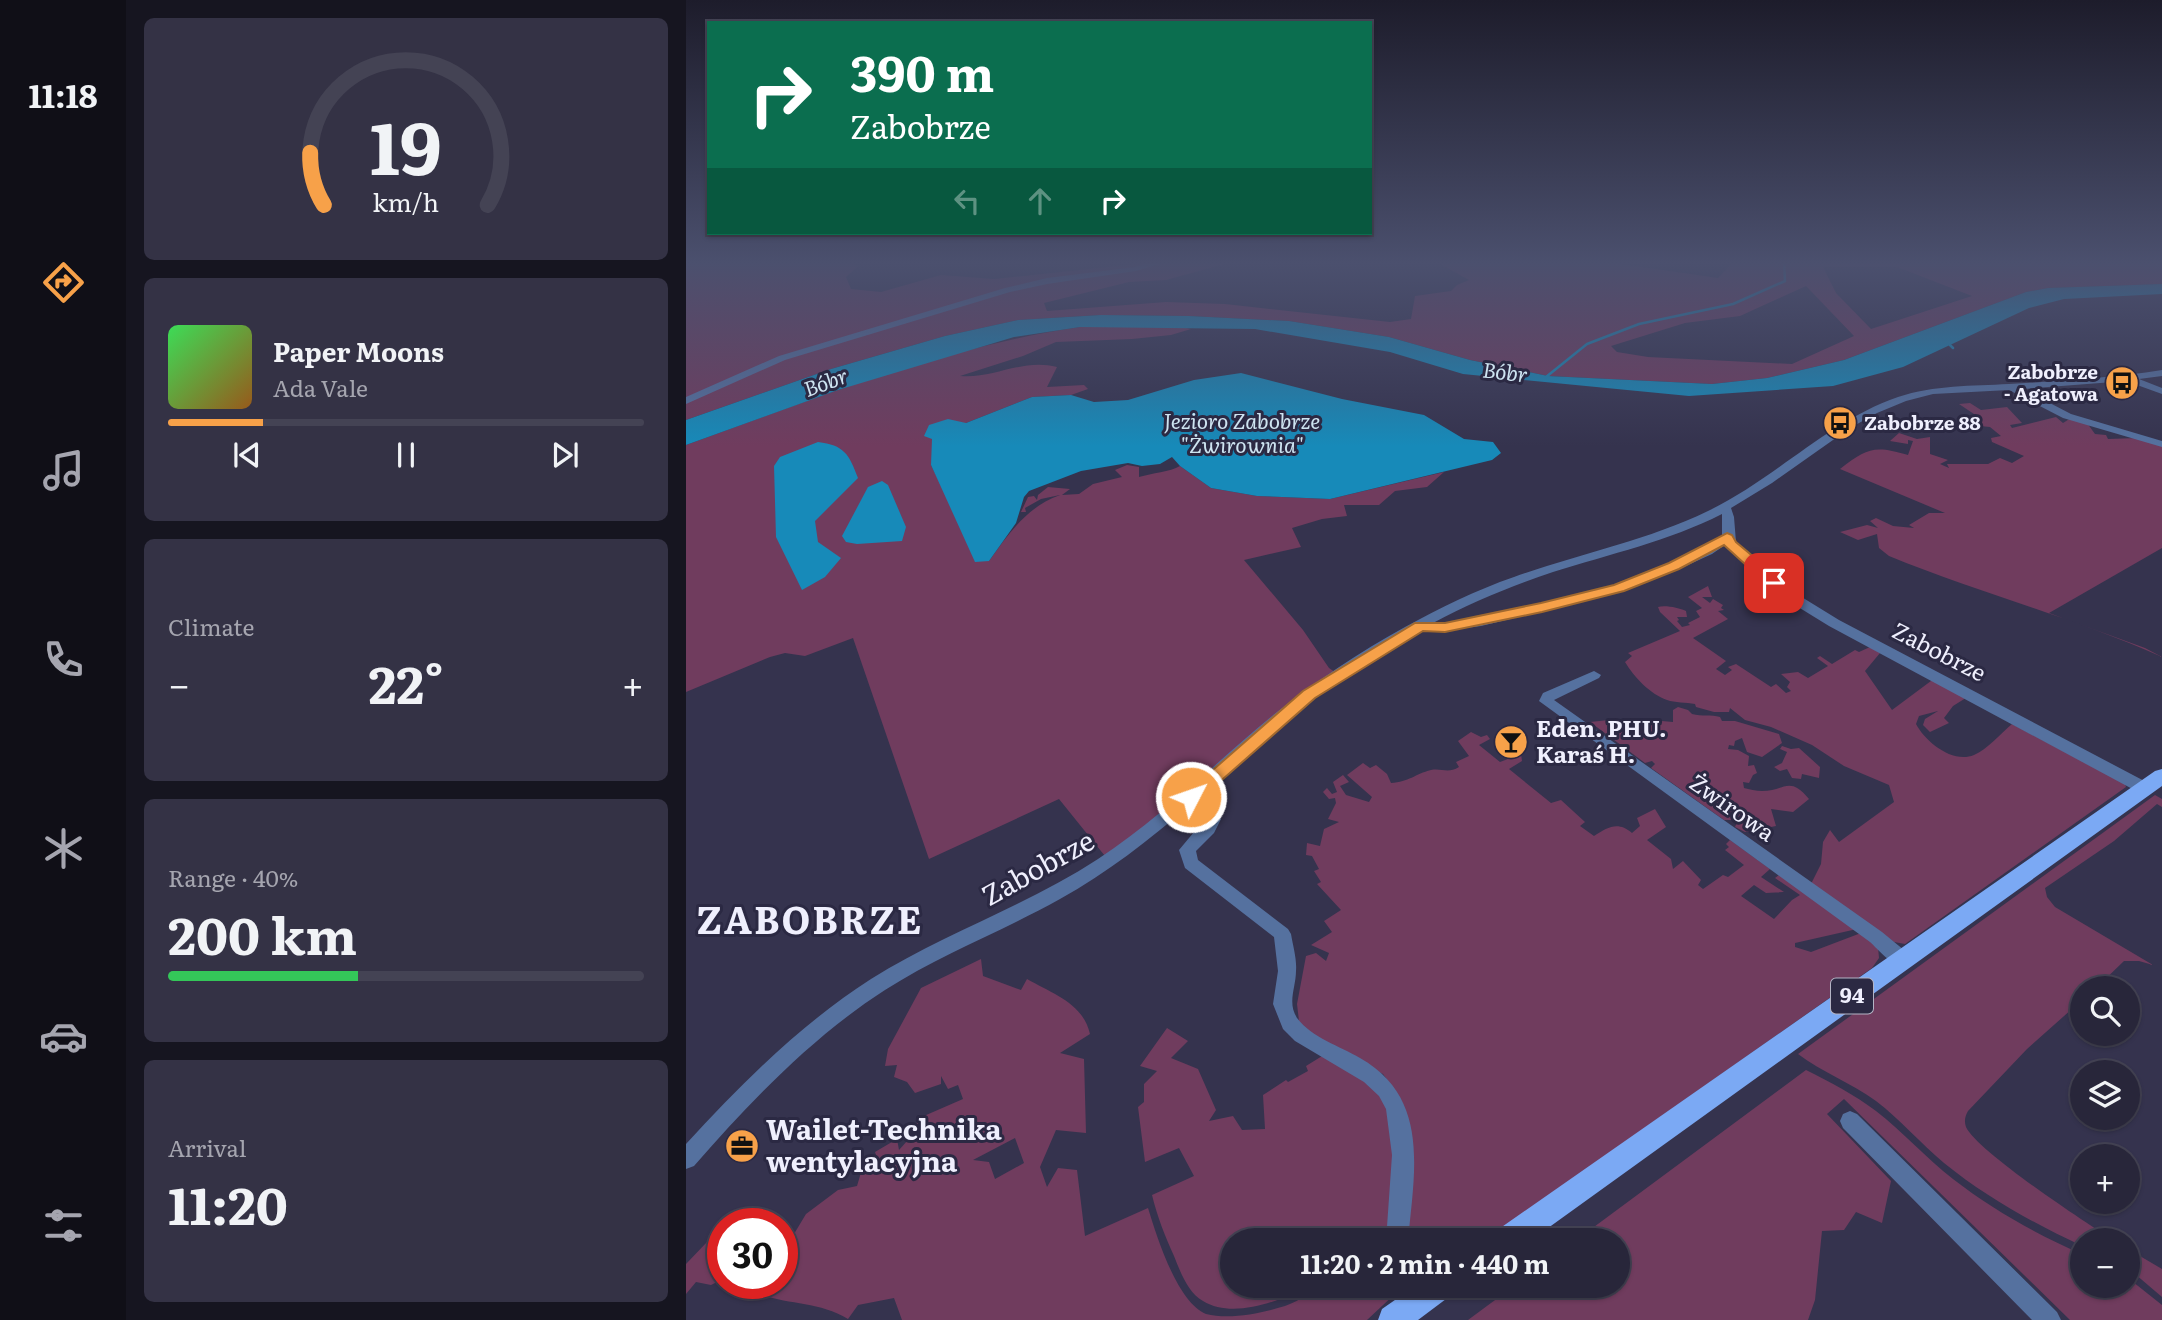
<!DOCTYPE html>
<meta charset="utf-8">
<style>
body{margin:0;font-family:Literata,serif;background:#343245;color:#f1f3f6;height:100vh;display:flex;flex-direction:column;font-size:26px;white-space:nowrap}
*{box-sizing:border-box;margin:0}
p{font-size:23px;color:#a5a5af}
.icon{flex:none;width:38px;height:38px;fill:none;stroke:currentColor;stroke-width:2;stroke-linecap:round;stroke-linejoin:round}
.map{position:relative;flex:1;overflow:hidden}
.drawer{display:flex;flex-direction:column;gap:18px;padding:18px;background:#161520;width:560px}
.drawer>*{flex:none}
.hud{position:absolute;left:21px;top:21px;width:665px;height:214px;border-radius:0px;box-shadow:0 2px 5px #0004,0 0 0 2px #444354;background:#0b6e4f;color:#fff;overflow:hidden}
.fabs{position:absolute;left:1384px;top:976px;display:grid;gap:14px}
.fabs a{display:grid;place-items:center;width:70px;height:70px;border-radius:50%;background:#28263a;box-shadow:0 2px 5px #0004,0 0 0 2px #444354;font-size:35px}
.speed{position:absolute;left:21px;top:1208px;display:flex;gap:14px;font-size:35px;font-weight:700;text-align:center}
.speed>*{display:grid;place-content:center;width:91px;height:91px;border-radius:50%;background:#28263a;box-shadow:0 2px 5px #0004,0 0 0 2px #444354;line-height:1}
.speed .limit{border:10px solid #d22;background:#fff;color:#111}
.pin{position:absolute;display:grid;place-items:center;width:60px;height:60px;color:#fff;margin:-30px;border-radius:14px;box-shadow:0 4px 10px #0006}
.me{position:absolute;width:77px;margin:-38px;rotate:49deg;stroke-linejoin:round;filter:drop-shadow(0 0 5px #0008)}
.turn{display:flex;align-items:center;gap:24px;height:147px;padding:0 28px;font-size:32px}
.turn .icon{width:91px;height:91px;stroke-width:2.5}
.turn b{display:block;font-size:49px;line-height:60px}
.lanes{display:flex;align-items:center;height:66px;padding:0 28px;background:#0003;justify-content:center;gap:35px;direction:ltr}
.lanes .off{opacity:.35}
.big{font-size:52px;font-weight:700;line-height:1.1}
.drawer .widget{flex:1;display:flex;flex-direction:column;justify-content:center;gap:10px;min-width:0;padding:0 24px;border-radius:10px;background:#343245}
.drawer .dial{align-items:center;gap:0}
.dial svg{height:182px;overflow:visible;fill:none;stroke:#444354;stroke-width:7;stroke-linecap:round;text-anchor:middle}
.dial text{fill:#f1f3f6;stroke:none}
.song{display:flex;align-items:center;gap:21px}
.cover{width:84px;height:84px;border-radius:10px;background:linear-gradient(135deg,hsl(130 70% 55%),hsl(30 70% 35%))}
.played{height:7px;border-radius:4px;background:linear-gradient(90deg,#f7a149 20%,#444354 20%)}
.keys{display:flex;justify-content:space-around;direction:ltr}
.heat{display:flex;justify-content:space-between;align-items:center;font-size:38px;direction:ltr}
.charge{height:10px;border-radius:5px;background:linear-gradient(90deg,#34c759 40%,#444354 0)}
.trip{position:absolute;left:534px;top:1228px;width:410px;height:70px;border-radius:35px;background:#28263a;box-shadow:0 2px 5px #0004,0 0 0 2px #444354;font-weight:700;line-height:70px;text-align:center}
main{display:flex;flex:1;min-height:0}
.dock{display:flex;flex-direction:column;width:126px;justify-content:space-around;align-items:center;background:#100f17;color:#a5a5af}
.dock .icon{width:49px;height:49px}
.dock .current{color:#f7a149}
.dock b{font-size:32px;color:#f1f3f6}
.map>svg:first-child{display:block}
.green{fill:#703c5e;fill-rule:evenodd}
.water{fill:#178ab9}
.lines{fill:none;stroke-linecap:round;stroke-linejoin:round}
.stream{stroke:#178ab9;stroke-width:2.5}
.minor{fill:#55719f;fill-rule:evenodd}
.major{fill:#7ba9f4;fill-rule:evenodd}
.route{fill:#f7a149;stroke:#a1692f;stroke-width:2}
.labels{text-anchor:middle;stroke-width:6;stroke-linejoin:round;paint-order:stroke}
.far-poi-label{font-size:19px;font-weight:bold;fill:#efeffd;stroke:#2b2943;text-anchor:end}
.far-water-label{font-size:21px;font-style:italic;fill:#cee4f1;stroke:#2b2943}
.shield{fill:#2b2943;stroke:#b4b4c5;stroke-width:2}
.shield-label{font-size:21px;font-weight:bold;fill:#efeffd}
.street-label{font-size:23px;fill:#efeffd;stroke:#2b2943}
.poi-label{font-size:23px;font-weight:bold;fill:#efeffd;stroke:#2b2943;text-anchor:start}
.near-street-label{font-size:28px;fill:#efeffd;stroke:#2b2943}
.near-poi-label{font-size:28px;font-weight:bold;fill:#efeffd;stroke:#2b2943;text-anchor:start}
.near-district-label{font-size:37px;font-weight:bold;letter-spacing:2px;fill:#efeffd;stroke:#2b2943}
</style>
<main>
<nav class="dock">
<b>11:18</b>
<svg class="icon current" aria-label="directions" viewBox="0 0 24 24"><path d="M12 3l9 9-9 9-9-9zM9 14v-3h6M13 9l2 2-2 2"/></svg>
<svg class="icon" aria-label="music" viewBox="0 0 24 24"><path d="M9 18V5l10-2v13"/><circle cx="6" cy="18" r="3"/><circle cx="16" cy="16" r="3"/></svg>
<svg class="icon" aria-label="phone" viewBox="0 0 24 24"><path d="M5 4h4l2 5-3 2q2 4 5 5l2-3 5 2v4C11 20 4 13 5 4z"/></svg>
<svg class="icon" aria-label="climate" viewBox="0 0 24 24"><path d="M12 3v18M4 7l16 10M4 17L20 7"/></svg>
<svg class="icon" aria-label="car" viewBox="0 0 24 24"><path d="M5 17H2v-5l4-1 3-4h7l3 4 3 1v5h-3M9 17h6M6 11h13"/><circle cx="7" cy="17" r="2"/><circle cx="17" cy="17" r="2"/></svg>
<svg class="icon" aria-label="filters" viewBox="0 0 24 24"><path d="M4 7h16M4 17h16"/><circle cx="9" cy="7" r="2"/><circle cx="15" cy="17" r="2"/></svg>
</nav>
<section class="drawer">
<div class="widget dial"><svg viewBox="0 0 100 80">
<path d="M14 69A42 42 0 1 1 86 69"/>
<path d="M14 69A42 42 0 0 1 8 46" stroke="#f7a149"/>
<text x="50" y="56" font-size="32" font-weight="700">19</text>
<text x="50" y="72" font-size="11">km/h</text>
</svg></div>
<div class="widget">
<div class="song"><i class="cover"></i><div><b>Paper Moons</b><p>Ada Vale</p></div></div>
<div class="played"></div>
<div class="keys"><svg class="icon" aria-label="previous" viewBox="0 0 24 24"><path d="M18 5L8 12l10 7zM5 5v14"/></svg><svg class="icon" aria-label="pause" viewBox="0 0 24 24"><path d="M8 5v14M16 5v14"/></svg><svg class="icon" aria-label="next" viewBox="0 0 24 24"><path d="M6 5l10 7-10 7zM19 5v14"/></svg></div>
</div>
<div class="widget"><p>Climate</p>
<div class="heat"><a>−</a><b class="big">22°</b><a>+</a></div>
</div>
<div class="widget"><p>Range · 40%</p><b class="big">200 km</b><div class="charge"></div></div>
<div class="widget"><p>Arrival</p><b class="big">11:20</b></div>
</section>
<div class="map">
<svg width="1476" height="1320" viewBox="0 0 1476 1320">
<rect width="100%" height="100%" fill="#35334e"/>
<path class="green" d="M0,261H160L172,266L160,277L165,289L195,292L255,275L308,279L478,261H549L480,280L443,282L358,303L361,311L480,302L539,304L704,322L725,319L729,296L765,291L771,285L783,280L749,261H914L1032,278L1048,261H1476V284L1362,288L1340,292L1158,360L1081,378L1026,384L862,376L784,360L703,337L603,321L503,316L415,315L332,320L259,336L145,369L0,420ZM1137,267H1211L1286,296L1185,329L1150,293ZM1120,286L1168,336L1106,364L962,357L931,352L925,346L999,323L1054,316Z
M394,327H495L505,329L485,335L446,339L370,342L337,356L274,376C308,379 336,358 371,367L361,387L398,385L402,389L385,395L346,397L280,423L245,465L261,497L303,561C323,533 341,507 374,495L355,499L339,508L340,512H335L342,497L348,496L351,500L352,495L362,487L384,489L376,495L393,494L407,484L436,477L429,470L441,465L453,467V477C466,473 484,472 494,466L525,488L571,496L644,499L758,472L741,487L709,491L693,505H658L661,516L636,519L606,528L615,547L558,560L617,630L643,668L653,675L423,861L373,799L243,859L167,638L119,656L99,653L84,657L0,692V445C129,398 258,347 394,327Z
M1284,403L1295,410L1321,407L1336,423L1324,425L1326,428L1370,417L1377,423L1385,418L1401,423L1409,434L1420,435L1422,439L1452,438L1476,445V548L1363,613L1459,648L1476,657C1387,617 1293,593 1203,556L1193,548L1191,534L1172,540L1154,532L1181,525L1192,528L1184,521L1190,518L1207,526L1228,528L1223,525L1243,513H1259L1154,469C1181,448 1188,445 1222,455L1227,441L1222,440V444L1204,441L1213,433L1231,439L1244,437V454L1262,460L1254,464L1263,468L1261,464H1302L1314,458L1326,463L1338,456L1306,442L1305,438L1315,436L1304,427L1294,426V420L1286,418L1291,416L1273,404Z
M1022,586L1026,597H1016L1024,603L1027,599L1037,605L1035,608L1038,610L1032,611L1042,619L1007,638L1040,661L1030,669L1039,675L1046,670L1042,667L1050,664L1085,687L1090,684L1100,693L1105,691L1101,687L1104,682L1095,674L1112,672L1122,678L1142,666L1131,658L1134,656L1146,664L1169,650L1173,652L1184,647L1194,653L1179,671L1206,710L1249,678L1283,696L1267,706L1258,718L1263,723L1244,732L1237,725L1239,719L1252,711L1233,716L1230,724C1239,741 1266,764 1288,755C1301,750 1315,733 1326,724L1439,784L1440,787L1219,944L1208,942L1125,884L1135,864L1137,842L1144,830L1153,842L1208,802L1203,785L1158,766L1126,745L1085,727L1059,720L1044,708L1043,712H1028L1010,707L1009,704C1000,702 989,703 981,700C964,694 948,677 939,662L946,656L942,653L994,631L974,612L972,607C980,605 993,608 1000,611L1001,617H991L993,620L991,621L996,627L1004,625L1002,623L1014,617L1010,611L1016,608L1002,597Z
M992,707L1002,710L1006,714C1016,717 1025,714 1034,717L1036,721H1049L1093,734L1096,743L1076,757L1061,752L1056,738L1049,741L1048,746L1043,745L1042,749L1052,750L1063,756L1062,766L1068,765L1071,773L1067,775L1063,783L1057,782L1058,788C1063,789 1070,791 1076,791C1099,791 1103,775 1123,799L1107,812L1085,809L1090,826L1059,832L1049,827L1052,820H1038L965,768L969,764L966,761L959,763L904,722L923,720V723L933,725L939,721L949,725L953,719L987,722V710Z
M785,732L795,737L801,735L804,739L793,745L814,762L835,754L836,761L823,769L865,803L875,800L899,822L894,826L908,836C922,827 932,821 946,833L954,826L951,818L969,809L980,827L961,840L985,859L987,869L997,861L1015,880L1012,885L1017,889L1037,875L1042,877L1058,865L1039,850L1043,847L1040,844L1044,840L1084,869L1075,877L1098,892L1080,893L1068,885L1055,896L1088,919L1106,900L1114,895L1089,878L1093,875L1171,929L1109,943V947L1125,952L1175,933L1192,947L1193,958L1186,968L798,1241H716L711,1094L697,1074L625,1037L613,1021L611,1004L620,956L630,953L640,961L643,953L625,945L646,932L638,921L655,910L631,884L635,882L628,871L633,869L626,856L620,855L621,843L634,846L638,829L653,822L642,819L650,803L649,798L643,799L637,792L641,788L646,794L651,792L647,782L657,775L663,782L654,786L660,795L683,802L686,797L661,775L677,763L684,768L690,765L701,774L705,783C723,782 729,774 745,770C756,768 762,774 773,767L770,762L783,756L772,741Z
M1096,746L1105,749L1113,748L1134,767L1133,778L1116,774L1115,779L1106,778L1101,769L1094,771L1088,767L1096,763L1101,752L1094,749Z
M1469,795L1476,799V807L1471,804L1428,841L1359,888L1361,897L1369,907L1467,965L1453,961H1438L1409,989H1396V1000L1341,1049L1282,1111C1279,1116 1278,1121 1280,1127C1291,1151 1401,1224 1429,1241H1396V1246C1347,1223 1300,1197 1258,1163C1234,1143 1215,1120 1190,1101C1165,1083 1136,1072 1112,1054Z
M295,959L297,976L335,990L341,979C367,994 397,1003 404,1034L374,1053L398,1059L400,1133L370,1130L354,1167L361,1187L372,1168L391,1170L399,1236L462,1208C471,1237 491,1302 520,1314C544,1320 576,1313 599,1306C614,1301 628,1289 643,1286C664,1282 690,1286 712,1286L711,1292L681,1320H216L208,1298L172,1305L162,1319C128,1298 90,1307 57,1286L43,1292V1283H96V1254L120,1214L152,1190L171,1186L176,1169L192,1161L189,1152L211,1139L213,1150L230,1131L231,1119L277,1099L272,1085L262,1089L255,1076V1084L229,1093L221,1082L208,1077L211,1065L199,1066L202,1049L235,988ZM329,1138L338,1163L309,1179L303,1162L287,1160Z
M481,1028L502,1041L485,1058L512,1069L530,1110L523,1121L547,1116L556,1130L579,1129L577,1095L600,1080L602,1082L622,1071L620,1066L641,1053L687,1082L707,1118V1241H546V1286H625C595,1300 548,1320 517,1301C502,1293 494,1271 488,1256C479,1236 471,1216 466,1195L508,1176L493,1148L459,1162L452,1107L458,1102V1084L471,1071L454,1066Z
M1120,1070C1144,1082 1169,1095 1190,1111C1217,1132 1240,1158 1267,1179C1307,1210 1350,1234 1396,1254V1286H1442V1278L1476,1305V1320H1384L1158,1099L1141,1114L1205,1181L1196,1223L1170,1212L1158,1230L1136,1231L1129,1300L1122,1320H782L828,1286H931V1241H889Z
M21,1242L37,1248V1279L25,1285L10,1282L0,1294V1264Z
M1442,1249L1476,1269V1297L1442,1268Z"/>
<path class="water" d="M1476,284V294L1378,299L1343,308L1217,367L1147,386L1003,396L777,374L704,352L569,329L394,327L328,337L152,390L0,445V420L145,369L259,336L332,320L415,315L503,316L603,321L703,337L784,360L862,376L1026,384L1081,378L1158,360L1340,292L1362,288Z
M555,373L656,399L738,415L778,439L807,442L815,453L806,460L644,499L571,496L525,488L494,466L486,457L474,464L456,466L442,463L395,471L343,491L338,497L330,523L303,561L289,562L245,465L246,439L238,436L243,425L262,419L280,423L346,397L385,395L408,402L442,400L508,380Z
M132,442C158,445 163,454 172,478L129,521L132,542L155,558L139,577L116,590L90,537L88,466L94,457Z
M196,481L202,485L220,527L216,541L171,544L160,542L156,536L182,487Z"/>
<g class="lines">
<path class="stream" d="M1264,345L1267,348
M860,377L901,344L953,324L1047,304L1099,281L1098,261"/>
<path class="minor" d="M469,261H483L450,271L361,284L324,292L99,360L0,404V397L93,356L319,288L361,278L449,267Z
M1476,370V376L1453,379L1476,388V394L1440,381L1337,389L1385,414L1476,441V447L1377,418L1323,390L1247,394L1220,401L1191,413L1164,428L1086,483L1045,508L1048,517L1050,542L1114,596L1153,620L1464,784L1466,788L1464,792H1452L1143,626L1104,602L1039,545L1026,554L991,570L896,602L795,626L757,631L734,630L683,660L618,705L514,796L535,819L528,833L510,851L512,860L602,929L605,934C607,946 611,959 610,971C610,987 601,1003 611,1018C626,1038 654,1046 674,1058C745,1098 728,1173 722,1241H700L706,1155L700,1109L693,1096L678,1082L609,1041L597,1029L587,1004L592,971L588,937L499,868L493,850L518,820L504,805C463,840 421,873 374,899C317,931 255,954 199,990C126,1037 65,1101 8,1166L0,1169V1144C56,1083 115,1024 185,979C258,933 340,906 412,859C477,816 531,761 591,712C631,680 674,652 719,627C754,608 790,590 828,577C892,554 960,541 1022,511C1089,479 1142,421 1212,397C1248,385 1286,386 1323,384C1374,381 1425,378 1476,370ZM1036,514V536C977,576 892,597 822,612C798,618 772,624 747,623C786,602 825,586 867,572C924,554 983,541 1036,514Z
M908,671L915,675L913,678L868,700L1196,932L1224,955L1226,960L1224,965C1208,970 1194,951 1184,942L853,701L857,693Z
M1164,1111L1171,1114L1371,1312L1375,1320H1346L1157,1128L1154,1121L1157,1114Z"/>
<path class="major" d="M1476,769V786L844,1241H806L810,1231L1469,771Z
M729,1286H768L764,1296L732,1320H692L696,1309Z"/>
</g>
<linearGradient id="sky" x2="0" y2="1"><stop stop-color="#1d1c2b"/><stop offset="0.59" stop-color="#4b506e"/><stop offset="1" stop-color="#4b506e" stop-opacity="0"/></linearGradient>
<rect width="1476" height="446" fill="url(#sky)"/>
<path class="route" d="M1041,533L1046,535L1050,542L1094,579L1096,583L1094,586H1083L1038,545L993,569L938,591L856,612L759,632L737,631L629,698L512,801H499L496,797L617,691L729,623H759L855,603L928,585L983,563Z"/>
<defs>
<g id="bus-disc" transform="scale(1.75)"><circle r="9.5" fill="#f7a149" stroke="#2b2943"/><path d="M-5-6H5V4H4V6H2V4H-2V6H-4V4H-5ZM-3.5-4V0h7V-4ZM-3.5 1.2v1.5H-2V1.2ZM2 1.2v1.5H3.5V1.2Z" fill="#111"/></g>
<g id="bar-disc" transform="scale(1.75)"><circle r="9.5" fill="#f7a149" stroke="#2b2943"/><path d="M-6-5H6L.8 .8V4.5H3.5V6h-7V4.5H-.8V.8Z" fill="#111"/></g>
<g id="office-disc" transform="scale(1.75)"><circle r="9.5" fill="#f7a149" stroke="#2b2943"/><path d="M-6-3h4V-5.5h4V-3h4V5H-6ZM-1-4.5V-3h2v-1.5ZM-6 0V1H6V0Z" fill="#111"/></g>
</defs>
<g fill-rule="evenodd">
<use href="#bus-disc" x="1436" y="383"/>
<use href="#bus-disc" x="1154" y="423"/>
<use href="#bar-disc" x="825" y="742"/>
<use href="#office-disc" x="56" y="1146"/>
</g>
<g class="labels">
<g class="far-poi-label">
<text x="1412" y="379">Zabobrze<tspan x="1412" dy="22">- Agatowa</tspan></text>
<text x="1178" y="430" text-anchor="start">Zabobrze 88</text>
</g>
<g class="far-water-label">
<text transform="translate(819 373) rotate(7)" y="7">Bóbr</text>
<text transform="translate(140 383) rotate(-20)" y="7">Bóbr</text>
<text x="556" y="429">Jezioro Zabobrze<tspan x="556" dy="24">"Żwirownia"</tspan></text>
</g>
<rect class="shield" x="1145" y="978.5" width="42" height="35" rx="5"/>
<g class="shield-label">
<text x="1166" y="1003">94</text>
</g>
<g class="street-label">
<text transform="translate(1253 652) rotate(27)" y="8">Zabobrze</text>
<text transform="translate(1046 808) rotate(35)" y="8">Żwirowa</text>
</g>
<g class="poi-label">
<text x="850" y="737">Eden. PHU.<tspan x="850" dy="26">Karaś H.</tspan></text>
</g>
<g class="near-street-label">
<text transform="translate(352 868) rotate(-29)" y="10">Zabobrze</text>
</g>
<g class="near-poi-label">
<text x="80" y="1140">Wailet-Technika<tspan x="80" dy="32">wentylacyjna</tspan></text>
</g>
<g class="near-district-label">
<text x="124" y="934">ZABOBRZE</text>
</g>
</g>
</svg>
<div class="fabs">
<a><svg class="icon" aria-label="search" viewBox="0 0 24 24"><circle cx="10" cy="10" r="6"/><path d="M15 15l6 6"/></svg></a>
<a><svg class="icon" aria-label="layers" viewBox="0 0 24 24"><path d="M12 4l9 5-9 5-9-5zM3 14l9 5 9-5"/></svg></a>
<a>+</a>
<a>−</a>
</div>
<div class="speed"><div class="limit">30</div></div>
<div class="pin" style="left:1088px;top:583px;background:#d93025"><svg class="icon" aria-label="arrive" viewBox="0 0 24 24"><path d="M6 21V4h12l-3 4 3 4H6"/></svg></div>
<svg class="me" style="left:505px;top:797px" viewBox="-20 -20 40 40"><circle r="17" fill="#f7a149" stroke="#fff" stroke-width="3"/><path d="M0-11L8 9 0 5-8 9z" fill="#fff"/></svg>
<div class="trip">11:20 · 2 min · 440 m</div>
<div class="hud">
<div class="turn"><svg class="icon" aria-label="right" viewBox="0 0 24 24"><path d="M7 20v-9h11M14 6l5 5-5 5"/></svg><div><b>390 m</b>Zabobrze</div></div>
<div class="lanes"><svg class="icon off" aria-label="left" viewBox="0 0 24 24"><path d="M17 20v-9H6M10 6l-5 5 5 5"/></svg><svg class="icon off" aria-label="ahead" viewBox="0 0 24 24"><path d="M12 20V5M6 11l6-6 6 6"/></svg><svg class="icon" aria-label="right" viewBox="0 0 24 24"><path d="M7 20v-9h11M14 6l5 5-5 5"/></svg></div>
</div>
</div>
</main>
